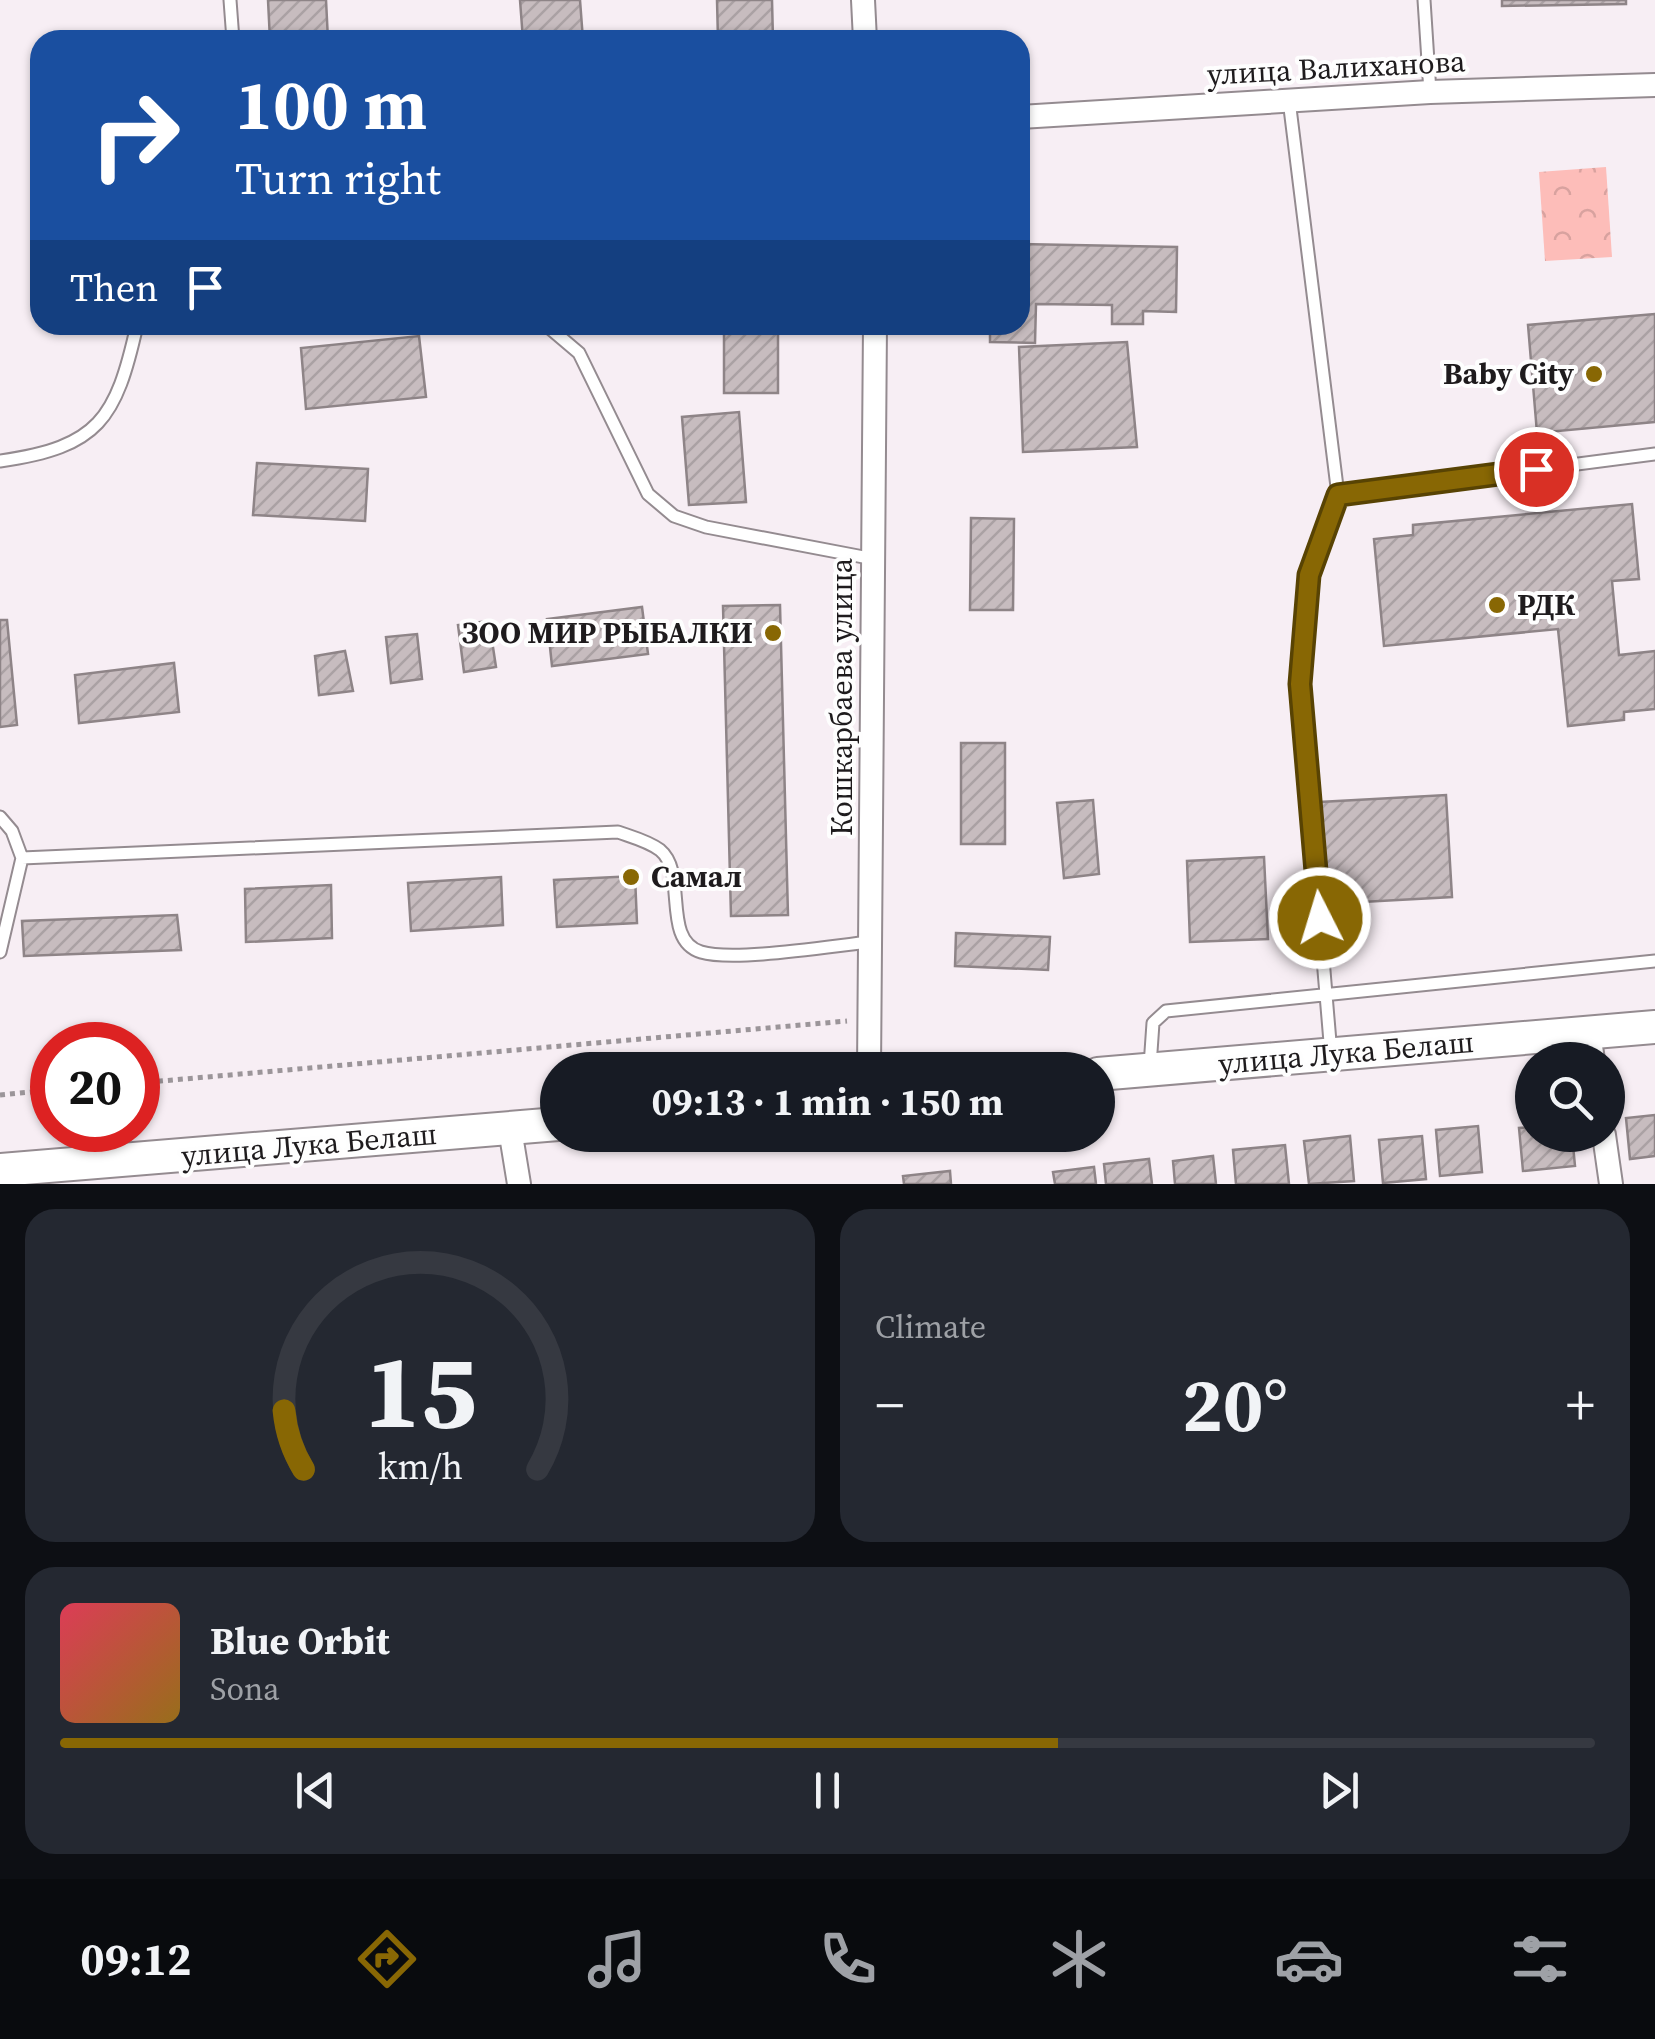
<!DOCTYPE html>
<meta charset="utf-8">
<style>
body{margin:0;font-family:"Source Serif 4",serif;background:#242831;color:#f1f3f6;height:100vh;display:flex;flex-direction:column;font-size:38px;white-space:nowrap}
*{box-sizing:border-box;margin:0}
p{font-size:32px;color:#9ea1a6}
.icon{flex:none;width:55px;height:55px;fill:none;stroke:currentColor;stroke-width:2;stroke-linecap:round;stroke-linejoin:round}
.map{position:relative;height:1184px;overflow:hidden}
.drawer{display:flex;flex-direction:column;gap:25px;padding:25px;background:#0d0f14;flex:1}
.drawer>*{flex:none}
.banner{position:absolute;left:30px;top:30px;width:1000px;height:305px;border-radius:30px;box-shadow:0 2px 8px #0004;background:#1a4fa0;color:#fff;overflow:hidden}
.controls{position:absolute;left:1515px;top:1042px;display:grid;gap:20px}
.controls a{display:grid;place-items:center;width:110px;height:110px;border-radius:50%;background:#171b24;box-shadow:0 2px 8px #0004;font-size:50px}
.speed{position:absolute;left:30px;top:1022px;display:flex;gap:20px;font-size:50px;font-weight:700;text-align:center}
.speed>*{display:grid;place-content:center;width:130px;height:130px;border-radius:50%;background:#171b24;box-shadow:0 2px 8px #0004;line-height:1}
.speed .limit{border:15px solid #d22;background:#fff;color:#111}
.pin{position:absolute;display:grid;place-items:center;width:85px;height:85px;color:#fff;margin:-42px;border:5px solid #fff;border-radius:50%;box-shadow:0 2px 10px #0007}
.me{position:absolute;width:110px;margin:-55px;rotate:355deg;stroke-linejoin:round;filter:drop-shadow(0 0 8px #0008)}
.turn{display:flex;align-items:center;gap:35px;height:210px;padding:0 40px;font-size:45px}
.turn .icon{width:130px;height:130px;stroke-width:2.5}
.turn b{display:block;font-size:70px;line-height:85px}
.then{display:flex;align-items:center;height:95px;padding:0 40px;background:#0003;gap:20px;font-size:38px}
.big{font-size:75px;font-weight:700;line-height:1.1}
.drawer .widget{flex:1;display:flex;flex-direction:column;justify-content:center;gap:15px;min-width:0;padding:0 35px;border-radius:30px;background:#242831}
.drawer .dial{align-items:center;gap:0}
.dial svg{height:260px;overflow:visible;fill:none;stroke:#363941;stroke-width:7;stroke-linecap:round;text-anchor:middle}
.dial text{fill:#f1f3f6;stroke:none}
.song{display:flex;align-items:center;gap:30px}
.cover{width:120px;height:120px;border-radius:15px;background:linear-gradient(135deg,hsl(350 70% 55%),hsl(40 70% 35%))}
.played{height:10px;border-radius:5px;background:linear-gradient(90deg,#886704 65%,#363941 65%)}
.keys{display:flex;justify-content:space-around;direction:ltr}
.heat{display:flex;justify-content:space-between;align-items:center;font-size:55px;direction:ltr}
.drawer .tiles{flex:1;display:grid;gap:25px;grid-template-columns:1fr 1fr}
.widget:last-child{grid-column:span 2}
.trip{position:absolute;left:540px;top:1052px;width:575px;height:100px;border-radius:50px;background:#171b24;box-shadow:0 2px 8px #0004;font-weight:700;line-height:100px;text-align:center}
.menu{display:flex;height:160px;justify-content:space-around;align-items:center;background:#090b0e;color:#9ea1a6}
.menu .icon{width:70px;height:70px}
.menu .active{color:#886704}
.menu b{font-size:45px;color:#f1f3f6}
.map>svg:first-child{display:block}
.park{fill:url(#park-crowns)}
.building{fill:url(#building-hatch);stroke:#8e8487;stroke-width:2.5}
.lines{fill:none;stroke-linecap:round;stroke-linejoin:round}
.lane-casing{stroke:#948b90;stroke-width:15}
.street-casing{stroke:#948b90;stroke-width:26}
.secondary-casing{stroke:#948b90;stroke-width:36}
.path{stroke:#9b9599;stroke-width:5;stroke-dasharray:5 5;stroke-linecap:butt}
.lane{stroke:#fff;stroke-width:11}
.street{stroke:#fff;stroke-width:22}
.secondary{stroke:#fff;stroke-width:32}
.route-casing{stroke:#584303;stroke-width:25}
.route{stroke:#886704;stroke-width:18}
.poi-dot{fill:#886704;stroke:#fefefe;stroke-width:4}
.labels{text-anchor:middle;stroke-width:8;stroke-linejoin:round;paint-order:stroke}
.street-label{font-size:30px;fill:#1e1b1d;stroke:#fefefe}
.poi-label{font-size:30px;font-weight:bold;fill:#1e1b1d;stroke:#fefefe;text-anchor:end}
</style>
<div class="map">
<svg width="1655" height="1184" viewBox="0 0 1655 1184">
<defs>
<pattern id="park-crowns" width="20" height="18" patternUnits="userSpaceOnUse" patternTransform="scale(2.5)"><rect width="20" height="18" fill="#fdbdb9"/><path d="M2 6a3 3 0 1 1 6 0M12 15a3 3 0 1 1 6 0" fill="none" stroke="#d8a29f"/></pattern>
<pattern id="building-hatch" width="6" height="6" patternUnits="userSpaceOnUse" patternTransform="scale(2.5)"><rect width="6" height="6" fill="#c7bcbf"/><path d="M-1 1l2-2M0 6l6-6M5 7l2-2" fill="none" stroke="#aaa1a4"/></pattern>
</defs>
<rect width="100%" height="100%" fill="#f7eef4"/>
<path class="park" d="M1606,167L1612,257L1545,261L1539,172Z"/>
<path class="building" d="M268,0H326L328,40H270Z
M520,0H580L583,40H523Z
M717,0H772L773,40H718Z
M1502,0H1626V4L1502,6Z
M1020,244L1177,247L1176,312L1143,311V324H1112V305L1036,304L1035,343L990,342V325H1020Z
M1655,314V422L1537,433L1528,325Z
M724,325H778V393H724Z
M419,336L426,397L306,409L301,348Z
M1127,342L1137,447L1023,452L1019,347Z
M739,412L746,502L689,505L682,417Z
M257,463L368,469L365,521L253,515Z
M1632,504L1639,579L1612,581L1619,655L1655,651V709L1624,712V720L1568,726L1558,629L1384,646L1374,539L1413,535V525Z
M971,518L1014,519L1013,610H970Z
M780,605L788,915L731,916L723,606Z
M642,607L648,654L552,666L547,619Z
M0,620H7L17,725L0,727Z
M489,621L496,667L464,672L458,625Z
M417,634L422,679L391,683L386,637Z
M345,651L353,691L319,695L315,656Z
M174,663L179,712L79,723L75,675Z
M961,743H1005V844H961Z
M1446,795L1452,897L1326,904L1320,802Z
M1093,800L1099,874L1064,878L1057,803Z
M1264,857L1268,939L1190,942L1187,861Z
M635,876L637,923L557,927L554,880Z
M501,877L503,925L411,931L408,883Z
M331,885L332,938L246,942L245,889Z
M177,915L181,950L24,956L22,921Z
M956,933L1050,937L1048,970L955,966Z
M1655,1115V1156L1630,1159L1626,1118Z
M1478,1126L1482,1172L1440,1176L1436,1130Z
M1532,1127V1135H1572L1575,1166L1523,1171L1519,1128Z
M1350,1136L1354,1181L1309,1184L1304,1141Z
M1422,1136L1426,1179L1383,1183L1379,1140Z
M1285,1145L1289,1184H1236L1233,1150Z
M1213,1156L1216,1184H1175L1173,1161Z
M1149,1159L1152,1184H1106L1104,1164Z
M1094,1167L1096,1184H1055L1053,1172Z
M950,1171L951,1184H904L903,1176Z"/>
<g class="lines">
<g class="lane-casing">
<path id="lane" d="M230,0L233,40
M1424,0L1430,92
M1289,100L1338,495L1655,454
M546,325L579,353L648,494L674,516L706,527L874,559
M0,461C99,447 116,419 137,325
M0,817L12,831L22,858L0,952
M22,858L618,832C632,837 648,841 660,850C688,873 661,940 701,952C734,962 831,946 870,942
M1331,1054L1300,685L1309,575L1338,495
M1150,1066L1153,1023L1166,1011L1655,961"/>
</g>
<g class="street-casing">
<path id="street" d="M863,0L865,40
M1020,117L1430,92L1655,85
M1589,1033L1593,1060
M869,1070L875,325
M510,1129L519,1184
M1604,1135L1611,1184"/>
</g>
<g class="secondary-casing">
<path id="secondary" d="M1098,1074L1655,1027
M0,1170L558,1124"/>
</g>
<path class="path" d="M138,1083L847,1021
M0,1095L52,1090"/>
<use href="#lane" class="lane"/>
<use href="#street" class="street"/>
<use href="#secondary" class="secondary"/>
</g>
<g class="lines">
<g class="route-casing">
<path id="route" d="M1320,918L1300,684L1309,575L1338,495L1536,469"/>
</g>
<use href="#route" class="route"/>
</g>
<g class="poi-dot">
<circle cx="1594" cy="374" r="10"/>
<circle cx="1497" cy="605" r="10"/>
<circle cx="773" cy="633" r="10"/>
<circle cx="631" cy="877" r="10"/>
</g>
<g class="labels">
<g class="street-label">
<text transform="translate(1336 68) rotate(-3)" y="10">улица Валиханова</text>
<text transform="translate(842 697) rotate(-90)" y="10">Кошкарбаева улица</text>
<text transform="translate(1346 1053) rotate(-5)" y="10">улица Лука Белаш</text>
<text transform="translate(309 1145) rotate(-5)" y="10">улица Лука Белаш</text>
</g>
<g class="poi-label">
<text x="1574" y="384">Baby City</text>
<text x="1517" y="615" text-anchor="start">РДК</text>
<text x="753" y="643">ЗОО МИР РЫБАЛКИ</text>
<text x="651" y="887" text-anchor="start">Самал</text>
</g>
</g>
</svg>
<div class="controls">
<a><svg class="icon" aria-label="search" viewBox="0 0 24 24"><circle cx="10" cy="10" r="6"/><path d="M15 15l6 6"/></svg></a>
</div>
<div class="speed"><div class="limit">20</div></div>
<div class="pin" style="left:1536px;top:469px;background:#d93025"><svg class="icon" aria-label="arrive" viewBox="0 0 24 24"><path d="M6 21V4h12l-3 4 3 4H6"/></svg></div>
<svg class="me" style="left:1320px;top:918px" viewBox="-20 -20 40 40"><circle r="17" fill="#886704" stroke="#fff" stroke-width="3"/><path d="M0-11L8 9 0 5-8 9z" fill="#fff"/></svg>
<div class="trip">09:13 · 1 min · 150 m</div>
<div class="banner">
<div class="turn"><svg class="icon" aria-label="right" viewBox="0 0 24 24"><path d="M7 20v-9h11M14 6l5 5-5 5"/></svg><div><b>100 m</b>Turn right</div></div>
<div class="then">Then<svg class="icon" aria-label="arrive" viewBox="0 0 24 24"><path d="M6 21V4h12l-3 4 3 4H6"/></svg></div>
</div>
</div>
<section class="drawer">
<div class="tiles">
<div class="widget dial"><svg viewBox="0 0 100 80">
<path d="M14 69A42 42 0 1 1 86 69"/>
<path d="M14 69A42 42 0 0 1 8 51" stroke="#886704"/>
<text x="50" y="56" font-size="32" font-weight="700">15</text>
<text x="50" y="72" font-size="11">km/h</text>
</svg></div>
<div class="widget"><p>Climate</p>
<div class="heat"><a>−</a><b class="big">20°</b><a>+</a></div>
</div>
<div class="widget">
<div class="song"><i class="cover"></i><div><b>Blue Orbit</b><p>Sona</p></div></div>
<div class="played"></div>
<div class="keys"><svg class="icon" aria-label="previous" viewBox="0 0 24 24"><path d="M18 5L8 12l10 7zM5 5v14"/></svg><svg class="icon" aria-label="pause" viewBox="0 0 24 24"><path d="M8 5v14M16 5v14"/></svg><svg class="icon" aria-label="next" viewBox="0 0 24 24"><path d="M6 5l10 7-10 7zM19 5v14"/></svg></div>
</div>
</div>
</section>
<nav class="menu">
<b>09:12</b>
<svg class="icon active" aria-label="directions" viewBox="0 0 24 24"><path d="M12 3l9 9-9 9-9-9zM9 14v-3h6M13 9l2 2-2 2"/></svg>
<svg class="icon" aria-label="music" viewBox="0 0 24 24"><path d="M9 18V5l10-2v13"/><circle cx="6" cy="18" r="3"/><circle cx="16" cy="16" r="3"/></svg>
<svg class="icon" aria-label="phone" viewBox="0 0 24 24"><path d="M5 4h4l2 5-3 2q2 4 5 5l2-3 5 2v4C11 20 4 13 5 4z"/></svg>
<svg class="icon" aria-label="climate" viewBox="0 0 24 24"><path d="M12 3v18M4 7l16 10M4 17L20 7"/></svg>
<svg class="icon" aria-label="car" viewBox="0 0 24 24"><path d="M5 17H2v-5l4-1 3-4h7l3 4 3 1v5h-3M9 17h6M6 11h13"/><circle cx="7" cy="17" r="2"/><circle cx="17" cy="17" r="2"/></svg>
<svg class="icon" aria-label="filters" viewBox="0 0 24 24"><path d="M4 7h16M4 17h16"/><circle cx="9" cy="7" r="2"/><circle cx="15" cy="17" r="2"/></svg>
</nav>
